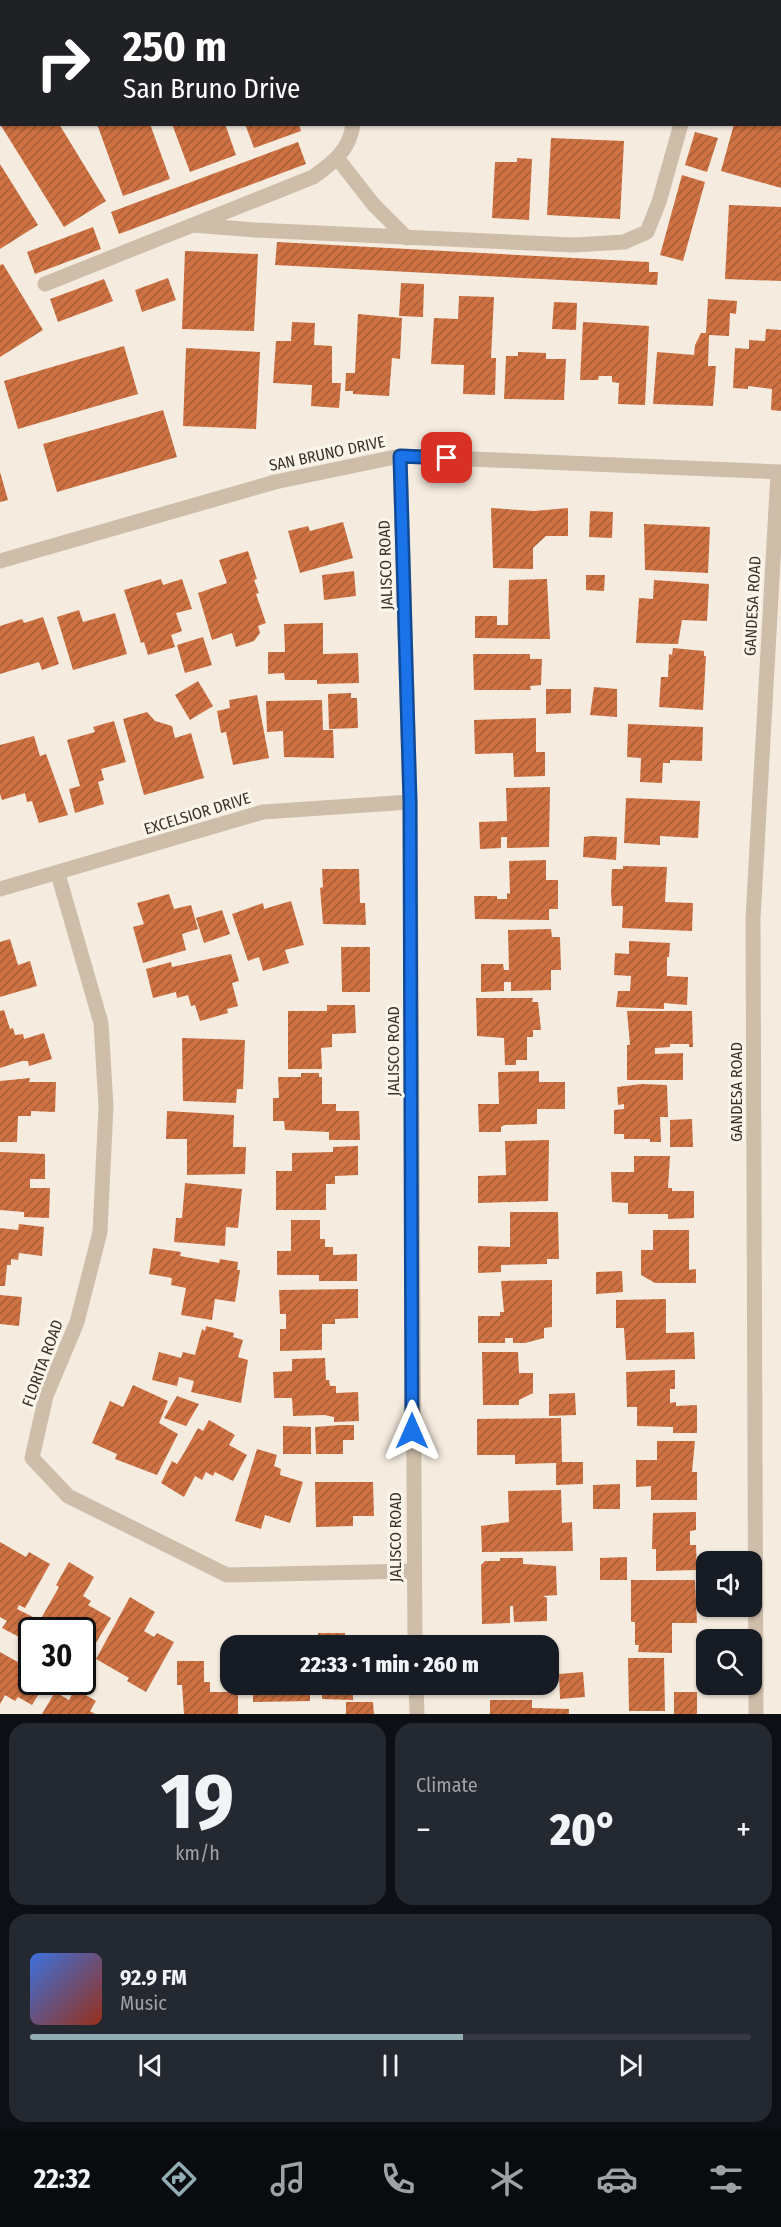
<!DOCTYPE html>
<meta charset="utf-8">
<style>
body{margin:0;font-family:"Fira Sans Condensed",sans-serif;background:#242831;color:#f1f3f6;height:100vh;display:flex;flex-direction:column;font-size:22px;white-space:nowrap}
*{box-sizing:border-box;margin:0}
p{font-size:20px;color:#9ea1a6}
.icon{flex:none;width:33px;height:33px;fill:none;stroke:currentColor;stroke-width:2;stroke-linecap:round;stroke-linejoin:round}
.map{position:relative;height:1714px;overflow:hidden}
.sheet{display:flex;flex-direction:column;gap:9px;padding:9px;background:#0d0f14;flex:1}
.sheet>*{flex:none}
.banner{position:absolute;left:0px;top:0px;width:782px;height:126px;box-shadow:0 2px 4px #0004;background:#202124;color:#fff;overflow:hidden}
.fabs{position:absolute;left:696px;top:1551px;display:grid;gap:12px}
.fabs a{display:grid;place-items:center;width:66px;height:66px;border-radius:12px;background:#171b24;box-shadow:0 2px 4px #0004;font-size:30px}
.speed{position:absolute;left:18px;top:1617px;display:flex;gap:12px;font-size:30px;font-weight:700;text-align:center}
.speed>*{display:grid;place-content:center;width:78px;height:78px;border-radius:50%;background:#171b24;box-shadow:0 2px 4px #0004;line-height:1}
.speed .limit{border:3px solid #111;border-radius:9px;background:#fff;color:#111}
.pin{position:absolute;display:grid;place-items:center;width:51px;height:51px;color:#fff;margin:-26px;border-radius:12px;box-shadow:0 3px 9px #0006}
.me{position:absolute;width:66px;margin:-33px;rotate:0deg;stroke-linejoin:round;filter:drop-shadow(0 0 4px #0008)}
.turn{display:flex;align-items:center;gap:21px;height:126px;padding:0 24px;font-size:27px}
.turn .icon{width:78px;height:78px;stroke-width:2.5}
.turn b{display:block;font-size:42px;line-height:51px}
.big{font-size:45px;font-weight:800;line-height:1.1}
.sheet .widget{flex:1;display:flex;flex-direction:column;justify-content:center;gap:9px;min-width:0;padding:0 21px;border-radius:18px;background:#242831}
.sheet .dial{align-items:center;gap:0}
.dial b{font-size:78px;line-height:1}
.song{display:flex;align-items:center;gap:18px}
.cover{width:72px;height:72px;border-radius:9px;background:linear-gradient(135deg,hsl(220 70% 55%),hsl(10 70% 35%))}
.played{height:6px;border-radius:3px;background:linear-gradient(90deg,#91acb2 60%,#363941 60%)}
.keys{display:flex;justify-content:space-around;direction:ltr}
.heat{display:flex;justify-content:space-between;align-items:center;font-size:33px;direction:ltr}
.sheet .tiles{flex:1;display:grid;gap:9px;grid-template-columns:1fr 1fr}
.widget:last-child{grid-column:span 2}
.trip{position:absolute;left:220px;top:1635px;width:339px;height:60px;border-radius:18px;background:#171b24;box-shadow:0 2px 4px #0004;font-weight:800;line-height:60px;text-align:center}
.dock{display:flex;height:96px;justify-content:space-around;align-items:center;background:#090b0e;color:#9ea1a6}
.dock .icon{width:42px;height:42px}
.dock .on{color:#91acb2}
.dock b{font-size:27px;color:#f1f3f6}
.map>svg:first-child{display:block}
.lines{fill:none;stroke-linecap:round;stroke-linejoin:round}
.stream{stroke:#7badb4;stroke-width:8}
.building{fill:url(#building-hatch)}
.minor{stroke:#cebea9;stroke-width:15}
.major{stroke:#7e695a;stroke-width:15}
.route-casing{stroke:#114b97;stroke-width:15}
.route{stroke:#1a73e8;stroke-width:10}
.labels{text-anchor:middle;stroke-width:6;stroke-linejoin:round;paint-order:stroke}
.street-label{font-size:16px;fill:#3b312a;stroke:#fbf6ec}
</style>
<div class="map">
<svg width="781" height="1714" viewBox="0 0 781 1714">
<defs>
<pattern id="building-hatch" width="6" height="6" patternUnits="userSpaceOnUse" patternTransform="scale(1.5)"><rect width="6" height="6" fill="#ce7243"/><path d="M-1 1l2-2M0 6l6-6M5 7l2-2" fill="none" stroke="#a85e38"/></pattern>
</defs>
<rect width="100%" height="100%" fill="#f5ecdf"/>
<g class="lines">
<path class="stream" d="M0,39L2,38"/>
</g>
<path class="building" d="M0,124H59L106,201L64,227Z
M97,124H150L170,179L123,196Z
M172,124H225L236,155L190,172Z
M245,124H299L301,131L254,148Z
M734,124H781V188L721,171Z
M695,132L718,138L707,172L685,165Z
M551,138L624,141L620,219L547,215Z
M298,142L306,164L119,234L111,212Z
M517,158L532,159L529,220L492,218L495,162H517Z
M0,164L38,225L0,249Z
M682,175L705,182L683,261L660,255Z
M729,205L781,207V281L725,279Z
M93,227L101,249L35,274L27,252Z
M277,242L649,262V272H658L657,285L275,265Z
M185,251L258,254L254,331L182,329Z
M3,264L43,330L0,357V265Z
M168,278L176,300L142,312L135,290Z
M104,279L113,301L58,322L50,299Z
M401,283L424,284L423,317L399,316Z
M459,296L494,297L491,358H496L495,395L463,394L464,365L431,364L434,318L458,319Z
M708,299L737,301L736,314L730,313L729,336L709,335L708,366H716L713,406L653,404L657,352L694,355L695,345L701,333H706Z
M554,302L577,303L576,330L552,329Z
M358,314L402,318L400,359L392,358L389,396L353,394V391H345L346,373H355Z
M292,322L315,323L314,345L332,346V383H341L339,408L311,406L312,385L273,383L276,341H291Z
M583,322L649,326L645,405L618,404L619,383L612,382V376H599L598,380H580Z
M766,329L781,330V411L771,410L772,389L748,386V389L733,388L735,348L749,349V340L765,341Z
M124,346L138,394L18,429L4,381Z
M186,348L260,352L256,429L183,426Z
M518,352L546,353V359H566L564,400L504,399L506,356H518Z
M163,410L177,457L57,492L43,444Z
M0,472L8,500L0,502Z
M491,508L534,511L568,508V536H546L533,548V569L493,568Z
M590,511L613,512L612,538L589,537Z
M343,522L353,558L300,573L288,531L308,526L310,531Z
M644,524L710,527L708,573L645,570Z
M248,551L257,579L254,580L259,593L256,594L266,623L258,626L260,633L254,641L236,647L232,633L212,640L198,593L227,583L219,560Z
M354,571L356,596L324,600L322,575Z
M586,575H605L604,591L586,590Z
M161,579L163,585L182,579L192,609L176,613L182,631L171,635L175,647L148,655L144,642L141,643L124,590Z
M547,579L550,639L475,638V616H497V625H508L509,580Z
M654,580L709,584L707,621L682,620L678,644L636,643L639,598L653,599Z
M79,610L83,622L115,613L127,654L73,670L57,617Z
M43,617L59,664L42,670L39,662L0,674V626L22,619L24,623Z
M323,623V654L358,653L359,683L317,684V680H285L284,673L268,674V652H285L284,624Z
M203,637L212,665L185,673L177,645Z
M673,648L704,651V656H706L703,710L659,707L661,677H668L669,654L672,655Z
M473,654H530V659H542L541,685L530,686L531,690H474Z
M198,681L213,706L190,720L175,695Z
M594,687L617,689V717L590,715Z
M546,689H571V713L546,714Z
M351,693V698H357L358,728L329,729L328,694Z
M257,695L269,758L233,765L226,732L221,733L217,711L230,708L229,700Z
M322,700L323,730H333L334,758L284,757L283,731L267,732L266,701Z
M147,712L155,721L172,726L175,738L191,733L204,778L144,795L123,719Z
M536,718V752H545V776L514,777L513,753L475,754L474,720Z
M114,721L126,762L101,769L104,780L98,782L104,804L75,813L69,789L80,786L67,740L95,732L93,727Z
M628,724L703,727L702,761L670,760V763H663L662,783L640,782L641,758L627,757Z
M34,736L40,756L46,754L68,815L39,823L32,801L27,802L25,793L2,800L0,794V745Z
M550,787L549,847L507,848V837H501V848L480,849L479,822L507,821L506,788Z
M626,798L700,801L698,838L660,836V845L624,843Z
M591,836L617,837L616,860L583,857L584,837Z
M546,860V880H558V909H549V920L475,919L474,896H497V899H507V893L510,894L509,861Z
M623,866L667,867L665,902L693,903L692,931L622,928L623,906H612L611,893L612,869H623Z
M322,869H359L360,903H365L366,925L323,924L320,888L323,887Z
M169,894L174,909L191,905L198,929L182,934L186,950L143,963L133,927L144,924L137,903Z
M291,901L304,945L285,950L289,963L263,971L259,957L248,961L232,914L263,903L264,909Z
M222,910L230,934L204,943L196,918Z
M551,929L552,937H560L561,970H551V990L511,991V982H504V991L481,992V964H503L504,970H509L508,930Z
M10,939L18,965L30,961L37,986L0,997V942Z
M629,941L670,943L669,957H667V976L688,977L687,1005L664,1003V1009L616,1007L618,991H630L631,976L614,975L615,953L629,954Z
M341,947H370V992H342Z
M231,954L239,981L232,983L238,1006L227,1009L228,1013L200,1021L195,1005L191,1006L188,995L177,998L176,992L153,998L146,969L171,962L172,967Z
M476,998H533L532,1002H538L541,1030H533V1037H527V1060H516V1065H505L504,1038L477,1036Z
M327,1005H355L356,1033L332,1034V1047L321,1048L322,1069H288V1011H327Z
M4,1010L10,1029L13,1028L15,1035L23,1034L24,1039L44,1033L52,1059L29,1066L28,1061H22L0,1068V1011Z
M627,1011H692L693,1047H689V1044H670V1047L655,1048V1054L683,1053V1080H627V1045H630Z
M182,1038L245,1040L243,1089H237L236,1103L183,1101Z
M539,1071V1082H565V1109H537V1124L504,1125L501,1127V1132H479L478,1104H499L498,1072Z
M301,1073H319V1077H322V1104H336V1111H359L360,1140H329V1132L285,1130L284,1121H273V1098H279L278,1077H301Z
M30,1078L29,1082H56L55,1112L31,1111V1116H18L17,1142H0V1081Z
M642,1084L667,1085L668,1117H660L661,1142H650V1139H624V1134H614V1110L624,1109V1104L618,1105L617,1087Z
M167,1111L234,1115L233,1147H246L245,1174L187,1175V1139H166Z
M692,1119L693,1147H670V1120Z
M549,1140L548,1201L478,1203V1176L506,1175L505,1141Z
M358,1146V1175L335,1176V1184H326V1210H276V1171H292V1153L333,1152V1147Z
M0,1152L45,1154V1179H30V1188H50L49,1218L24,1217V1212L0,1210Z
M634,1156H670L668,1188H672V1191H694V1218L668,1219V1214H628V1203L612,1202L611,1172H634Z
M185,1183L242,1189L238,1228L226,1227L225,1246L174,1242L176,1218H182Z
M510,1212H558L559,1259H547V1264L501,1265V1272L478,1273V1246L510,1247Z
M291,1220H320V1239H325V1247H333V1255L357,1254V1281H319V1275H277V1251H291Z
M19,1224L44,1227L42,1256L19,1253L18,1260L11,1259V1265H7L5,1286H0V1228L18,1230Z
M653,1230H689V1270L696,1269V1283H655L641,1275V1250H653Z
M153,1248L181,1252L180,1256L219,1263L220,1259L238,1262L237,1270H240L235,1302L215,1299L212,1320L181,1315L186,1288L171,1285L172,1278L149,1274Z
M622,1271L623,1292L596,1294V1272Z
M552,1280V1327L544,1328V1338L525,1343H513V1338H505V1343H478V1316H500V1312H504L501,1281Z
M358,1289V1318L335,1319V1324H322V1350L280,1351V1329H286V1314H280L279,1290Z
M0,1295L22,1297L19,1326L0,1324Z
M666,1299V1333L694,1332L695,1359L626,1360L624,1328H616V1300Z
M206,1326L234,1333L233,1337L243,1340L238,1357L248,1360L241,1403L191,1392L194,1381L179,1377L177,1386L152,1380L159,1352L181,1358L183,1352L195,1355L202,1329L205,1331Z
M482,1352H518L519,1373H533V1393L519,1400V1405H483Z
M325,1358L326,1380H329L330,1386H336V1393L358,1392L359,1421L334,1422V1417L324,1415L293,1416L292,1398H274L273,1372L292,1371V1359Z
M675,1370V1389H670V1403L676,1402V1406L697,1405V1433H673V1427L637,1426V1407H627L626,1372Z
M133,1385L168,1401L159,1423L178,1434L157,1475L115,1459L117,1454L92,1443L110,1401L123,1407Z
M575,1393L576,1415L549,1416V1394Z
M177,1396L199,1404L186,1426L164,1418Z
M561,1418L562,1462H583V1484L556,1485V1463L515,1464V1455H477V1419Z
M209,1420L235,1435L229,1445L247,1455L233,1481L215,1472L213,1476L206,1472L202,1480L195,1476L184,1497L161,1483L172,1461L177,1464L184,1453L198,1428L203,1431Z
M341,1425H354V1440H343V1454H316L315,1427Z
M283,1426L311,1427V1454H283Z
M657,1441H695L692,1472H697V1500H651V1486L636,1487V1460H657Z
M257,1449L277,1455L274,1466L281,1469L280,1475L303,1482L290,1523L265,1515L261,1529L235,1521Z
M315,1482H373L374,1516H353V1526L316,1527Z
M620,1484V1509H593V1485Z
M561,1490L562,1523L572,1522L573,1551L482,1552L481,1526L509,1522L508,1491Z
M696,1512V1530L690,1531V1545H696L697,1570L656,1571V1549H652L653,1513Z
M0,1542L26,1557L29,1552L50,1564L25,1608L19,1605L17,1609L35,1618L23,1639L2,1628L7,1621L0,1617Z
M627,1557V1580H600V1558Z
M500,1558H523V1564L556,1566L557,1595L543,1596L547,1598V1621L514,1622L513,1606H510V1623L482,1624L481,1565L485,1561H500Z
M69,1562L94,1577L83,1596L91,1601L88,1605L111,1618L91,1651L85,1649L82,1653V1630H53L39,1622L59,1587L56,1585Z
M631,1580H695L697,1623H672V1653L638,1652L639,1645H635V1622H631Z
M130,1597L155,1612L144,1631L154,1637L157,1633L174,1642L146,1692L127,1681L129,1678L96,1659Z
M318,1633H345V1646H318Z
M247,1635H275V1646H247Z
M539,1636V1646H484L483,1637Z
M0,1652L32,1670V1682H46L32,1705L18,1697L15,1701L5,1695L0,1704Z
M628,1658H664L665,1711H629Z
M177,1661H204V1682H210V1692H238V1714H184L182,1685H177Z
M583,1672L585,1697L560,1699L559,1674Z
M253,1684H310V1701L253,1702Z
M322,1684H372V1690H353V1700L322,1699Z
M75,1689L96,1701L90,1711L95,1714H42L55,1692L69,1700Z
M674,1692H697V1714H674Z
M490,1700H532V1708L569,1709V1714H490Z
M346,1702H373L374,1714H346Z"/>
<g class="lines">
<path class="minor" d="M362,2L363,0
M338,159L373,204L407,238
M192,225L255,230L574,245L624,242L647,232L659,202L681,124
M45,284L313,177C333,163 350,150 353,124
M400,456L410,802L415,1646
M0,561L275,482L400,456L781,472
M58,874L101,1023L106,1106L100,1232L77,1322L46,1396L32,1458L68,1496L227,1575L413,1571
M0,889L263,812L410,802
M416,1684L417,1714
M756,1714L753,919L778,472"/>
<path class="major" d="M633,0L638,2
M780,42H781"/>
</g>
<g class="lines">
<g class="route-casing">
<path id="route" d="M412,1431L410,802L400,456L447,458"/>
</g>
<use href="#route" class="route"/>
</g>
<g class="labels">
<g class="street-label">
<text transform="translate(327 453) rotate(-12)" y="6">SAN BRUNO DRIVE</text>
<text transform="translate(385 565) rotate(-92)" y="6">JALISCO ROAD</text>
<text transform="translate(752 606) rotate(-87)" y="6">GANDESA ROAD</text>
<text transform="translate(197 813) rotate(-17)" y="6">EXCELSIOR DRIVE</text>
<text transform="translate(393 1051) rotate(-90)" y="6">JALISCO ROAD</text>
<text transform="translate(736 1092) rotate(-90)" y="6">GANDESA ROAD</text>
<text transform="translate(42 1363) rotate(-70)" y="6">FLORITA ROAD</text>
<text transform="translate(395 1537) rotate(-90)" y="6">JALISCO ROAD</text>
</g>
</g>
</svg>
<div class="fabs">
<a><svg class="icon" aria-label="sound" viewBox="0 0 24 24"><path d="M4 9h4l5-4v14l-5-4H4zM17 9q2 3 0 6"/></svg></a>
<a><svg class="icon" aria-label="search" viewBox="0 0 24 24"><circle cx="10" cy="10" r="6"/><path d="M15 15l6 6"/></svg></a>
</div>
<div class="speed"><div class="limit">30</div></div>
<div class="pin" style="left:447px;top:458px;background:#d93025"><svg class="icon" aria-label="arrive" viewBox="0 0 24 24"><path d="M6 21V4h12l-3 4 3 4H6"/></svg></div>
<svg class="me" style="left:412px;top:1431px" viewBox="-20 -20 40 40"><path d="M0-17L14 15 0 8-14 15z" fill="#1a73e8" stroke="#fff" stroke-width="4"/></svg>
<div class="trip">22:33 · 1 min · 260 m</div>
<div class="banner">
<div class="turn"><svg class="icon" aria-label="right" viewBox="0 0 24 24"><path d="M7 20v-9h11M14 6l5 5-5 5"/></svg><div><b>250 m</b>San Bruno Drive</div></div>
</div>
</div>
<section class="sheet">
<div class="tiles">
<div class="widget dial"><b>19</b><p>km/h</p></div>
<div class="widget"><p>Climate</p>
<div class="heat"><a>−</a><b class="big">20°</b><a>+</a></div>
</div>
<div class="widget">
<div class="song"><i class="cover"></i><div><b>92.9 FM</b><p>Music</p></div></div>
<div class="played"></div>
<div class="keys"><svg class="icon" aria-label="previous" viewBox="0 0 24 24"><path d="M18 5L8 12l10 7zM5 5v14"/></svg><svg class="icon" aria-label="pause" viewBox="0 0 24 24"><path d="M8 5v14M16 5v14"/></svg><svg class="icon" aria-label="next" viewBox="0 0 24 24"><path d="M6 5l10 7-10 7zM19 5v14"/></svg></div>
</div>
</div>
</section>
<nav class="dock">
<b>22:32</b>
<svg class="icon on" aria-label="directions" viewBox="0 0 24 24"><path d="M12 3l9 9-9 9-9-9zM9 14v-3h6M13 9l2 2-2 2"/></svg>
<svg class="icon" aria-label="music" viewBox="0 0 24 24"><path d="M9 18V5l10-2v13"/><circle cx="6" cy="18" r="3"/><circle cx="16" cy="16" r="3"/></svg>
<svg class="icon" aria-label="phone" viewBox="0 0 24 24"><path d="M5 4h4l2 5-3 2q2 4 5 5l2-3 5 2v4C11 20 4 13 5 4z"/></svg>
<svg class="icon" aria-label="climate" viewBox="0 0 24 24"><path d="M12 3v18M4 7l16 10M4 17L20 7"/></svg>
<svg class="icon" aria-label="car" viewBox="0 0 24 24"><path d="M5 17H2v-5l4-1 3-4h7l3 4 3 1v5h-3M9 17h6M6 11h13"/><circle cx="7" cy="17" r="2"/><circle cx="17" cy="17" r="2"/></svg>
<svg class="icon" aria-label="filters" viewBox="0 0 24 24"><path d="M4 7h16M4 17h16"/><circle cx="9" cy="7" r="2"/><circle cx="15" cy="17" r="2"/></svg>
</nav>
